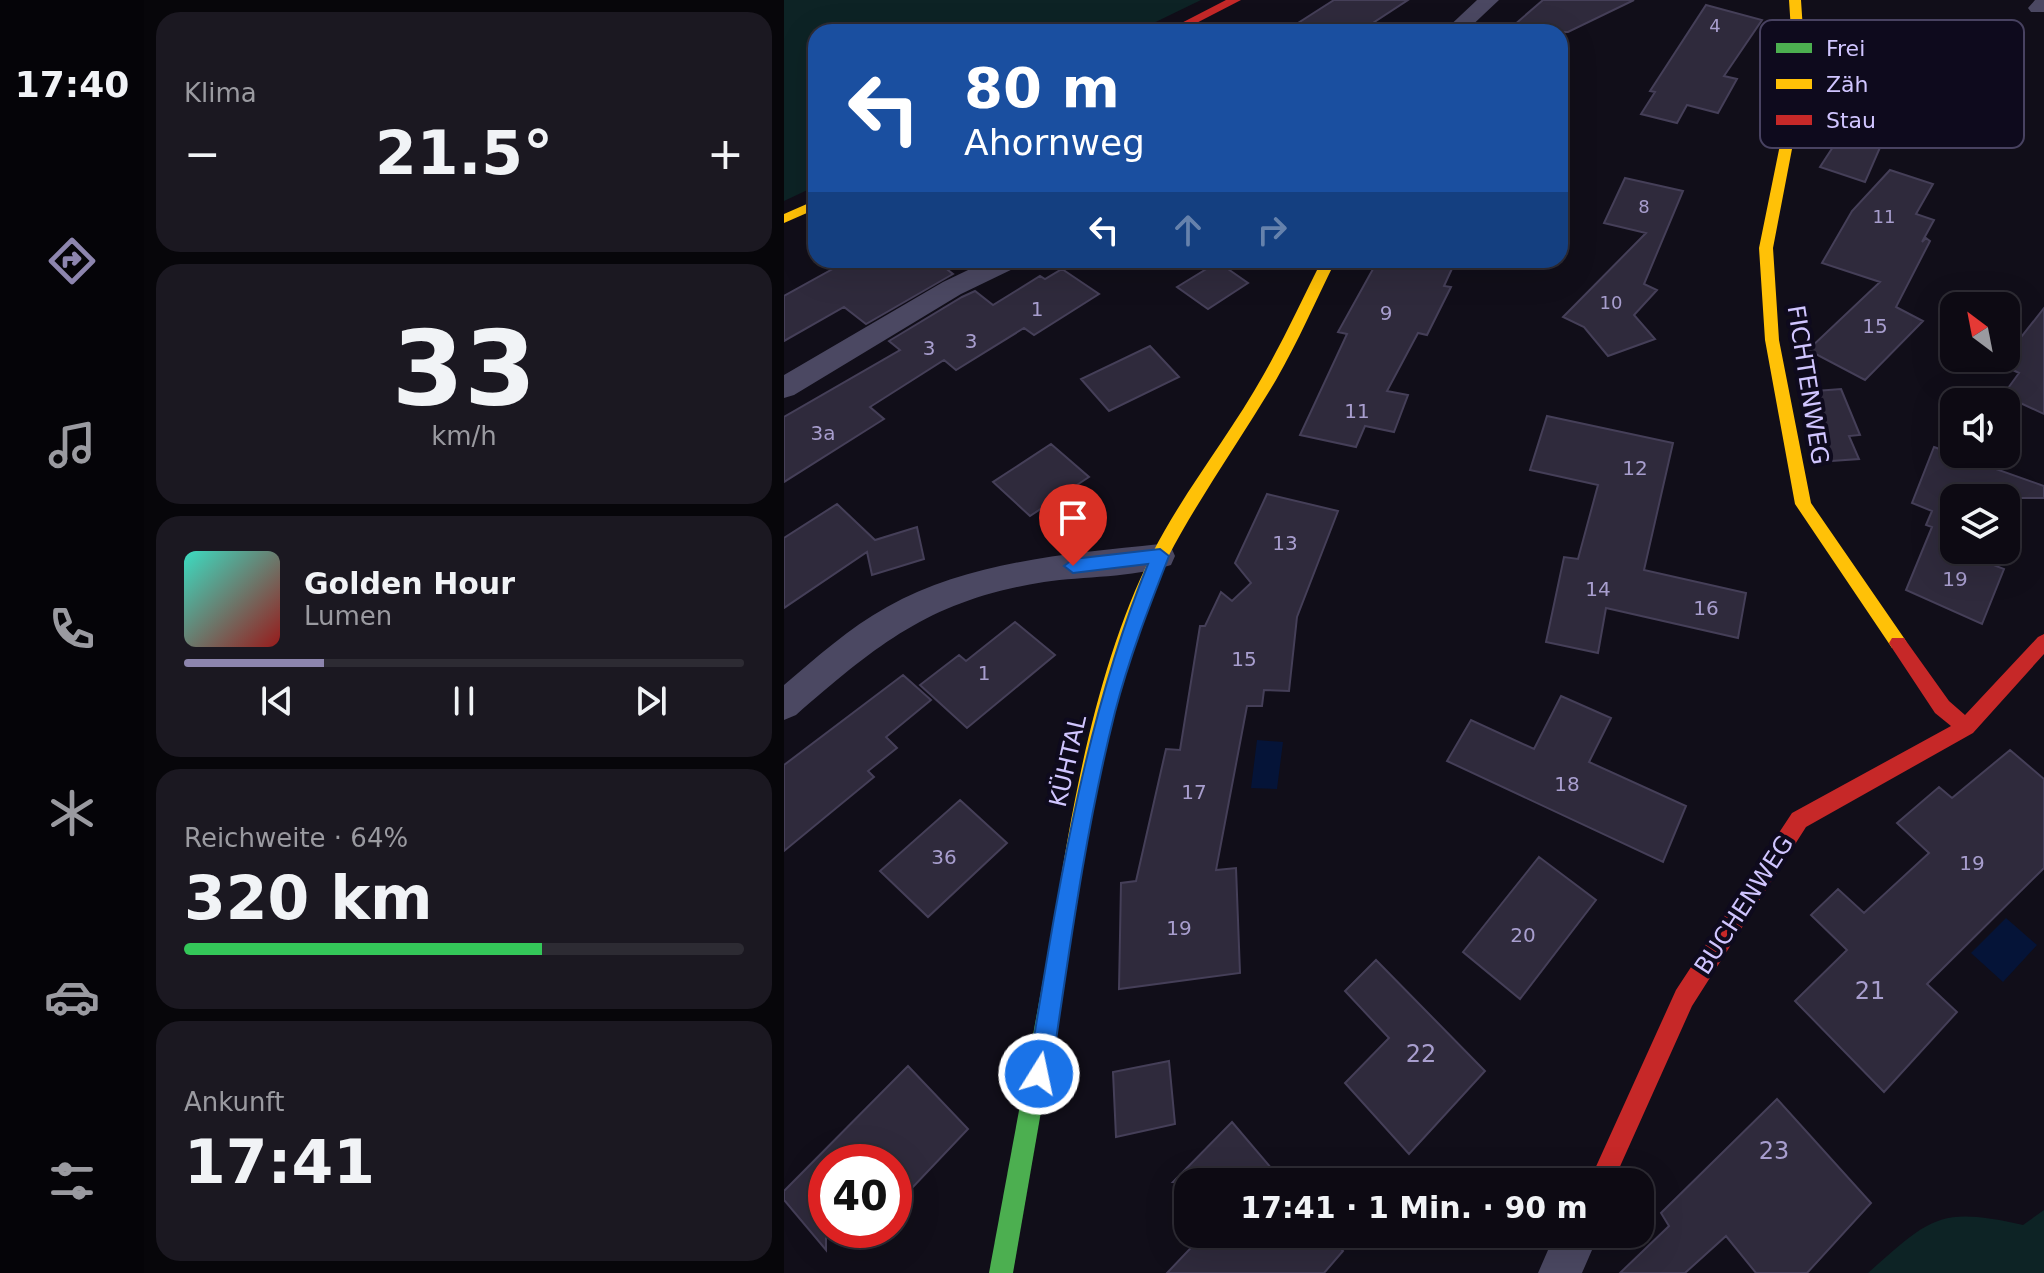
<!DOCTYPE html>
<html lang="de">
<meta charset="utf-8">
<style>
body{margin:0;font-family:"DejaVu Sans",sans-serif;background:#1b1821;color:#f1f3f6;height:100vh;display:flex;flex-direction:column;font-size:30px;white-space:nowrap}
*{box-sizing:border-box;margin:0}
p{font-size:26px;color:#9a9aa0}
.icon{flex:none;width:44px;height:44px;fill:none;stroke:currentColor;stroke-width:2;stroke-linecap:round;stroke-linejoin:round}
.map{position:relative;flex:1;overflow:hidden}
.sheet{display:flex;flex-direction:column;gap:12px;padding:12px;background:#07060a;width:640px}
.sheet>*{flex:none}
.top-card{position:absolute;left:24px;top:24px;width:760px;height:244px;border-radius:24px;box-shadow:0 8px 32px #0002,0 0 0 2px #2d2b33;background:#1a4fa0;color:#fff;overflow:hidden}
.needle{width:52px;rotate:328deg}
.controls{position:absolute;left:1156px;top:292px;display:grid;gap:16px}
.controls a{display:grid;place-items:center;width:80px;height:80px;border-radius:16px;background:#0d0a13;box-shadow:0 8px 32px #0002,0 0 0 2px #2d2b33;font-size:40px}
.speed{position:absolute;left:24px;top:1144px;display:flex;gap:16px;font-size:40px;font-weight:700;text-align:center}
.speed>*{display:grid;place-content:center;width:104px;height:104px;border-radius:50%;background:#0d0a13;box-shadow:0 8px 32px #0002,0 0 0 2px #2d2b33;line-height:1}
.speed .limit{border:12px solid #d22;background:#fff;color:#111}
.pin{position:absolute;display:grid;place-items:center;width:68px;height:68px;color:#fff;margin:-82px -34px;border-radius:50% 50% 50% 0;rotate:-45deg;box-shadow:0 0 8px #0007}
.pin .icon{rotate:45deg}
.me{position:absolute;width:88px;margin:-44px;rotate:10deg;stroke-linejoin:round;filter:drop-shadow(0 0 6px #0008)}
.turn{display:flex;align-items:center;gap:28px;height:168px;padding:0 24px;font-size:36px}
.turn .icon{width:104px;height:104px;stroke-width:2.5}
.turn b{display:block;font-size:56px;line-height:68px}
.lanes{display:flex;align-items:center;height:76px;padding:0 24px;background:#0003;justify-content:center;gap:40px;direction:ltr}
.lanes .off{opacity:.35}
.big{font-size:60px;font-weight:700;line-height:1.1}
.sheet .widget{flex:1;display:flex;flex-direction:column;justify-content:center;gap:12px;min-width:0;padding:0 28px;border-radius:24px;background:#1b1821}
.sheet .dial{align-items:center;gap:0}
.dial b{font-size:104px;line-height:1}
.song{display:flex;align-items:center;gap:24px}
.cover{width:96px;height:96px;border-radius:12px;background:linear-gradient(135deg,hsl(170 70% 55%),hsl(0 70% 35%))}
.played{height:8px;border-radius:4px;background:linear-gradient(90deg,#8d85ae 25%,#2d2b33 25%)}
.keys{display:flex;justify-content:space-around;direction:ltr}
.heat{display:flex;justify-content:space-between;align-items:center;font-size:44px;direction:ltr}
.charge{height:12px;border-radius:6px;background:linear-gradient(90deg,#34c759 64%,#2d2b33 0)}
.trip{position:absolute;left:390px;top:1168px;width:480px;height:80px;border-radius:24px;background:#0d0a13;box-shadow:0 8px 32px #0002,0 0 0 2px #2d2b33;font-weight:700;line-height:80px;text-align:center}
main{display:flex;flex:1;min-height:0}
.tab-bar{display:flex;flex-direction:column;width:144px;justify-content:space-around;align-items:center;background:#050408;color:#9a9aa0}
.tab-bar .icon{width:56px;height:56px}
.tab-bar .on{color:#8d85ae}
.tab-bar b{font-size:36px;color:#f1f3f6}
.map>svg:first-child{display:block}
.green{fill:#0d2325}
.water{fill:#051438}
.building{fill:#2f2a3c;stroke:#453f58;stroke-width:2}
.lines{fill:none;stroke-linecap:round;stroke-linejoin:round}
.street{fill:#4b4862;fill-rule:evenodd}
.fast{fill:#4caf50;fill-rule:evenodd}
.slow{fill:#ffc107;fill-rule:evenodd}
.jam{fill:#c62828;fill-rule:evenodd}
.route{fill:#1a73e8;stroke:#114b97;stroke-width:2}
.labels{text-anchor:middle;stroke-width:8;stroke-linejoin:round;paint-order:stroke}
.far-number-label{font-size:18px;fill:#a89ece}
.number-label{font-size:20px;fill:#a89ece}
.street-label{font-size:24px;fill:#d0c5ff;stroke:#0e0a1d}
.near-number-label{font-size:24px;fill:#a89ece}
.key{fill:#0e0a1d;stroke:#484261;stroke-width:2}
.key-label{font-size:22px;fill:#d0c5ff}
</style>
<main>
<nav class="tab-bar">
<b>17:40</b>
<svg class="icon on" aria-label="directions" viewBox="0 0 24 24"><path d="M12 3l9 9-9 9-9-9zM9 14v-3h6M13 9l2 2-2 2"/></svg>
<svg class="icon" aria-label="music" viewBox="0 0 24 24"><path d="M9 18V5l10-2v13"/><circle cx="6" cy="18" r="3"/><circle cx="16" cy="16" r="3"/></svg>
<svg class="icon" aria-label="phone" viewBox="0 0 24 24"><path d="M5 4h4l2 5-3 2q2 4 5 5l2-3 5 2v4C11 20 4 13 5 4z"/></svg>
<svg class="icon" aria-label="climate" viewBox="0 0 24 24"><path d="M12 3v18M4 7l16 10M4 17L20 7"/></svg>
<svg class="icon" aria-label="car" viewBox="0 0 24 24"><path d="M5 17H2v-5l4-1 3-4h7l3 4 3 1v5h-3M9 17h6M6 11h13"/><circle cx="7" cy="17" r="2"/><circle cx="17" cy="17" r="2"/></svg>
<svg class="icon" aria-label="filters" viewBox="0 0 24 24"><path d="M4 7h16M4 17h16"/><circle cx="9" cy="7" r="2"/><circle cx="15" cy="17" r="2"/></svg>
</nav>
<section class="sheet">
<div class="widget"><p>Klima</p>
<div class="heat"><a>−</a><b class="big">21.5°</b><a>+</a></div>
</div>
<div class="widget dial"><b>33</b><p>km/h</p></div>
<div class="widget">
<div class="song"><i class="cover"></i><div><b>Golden Hour</b><p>Lumen</p></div></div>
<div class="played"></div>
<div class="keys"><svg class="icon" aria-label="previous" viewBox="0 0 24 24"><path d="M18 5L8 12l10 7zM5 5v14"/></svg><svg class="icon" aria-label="pause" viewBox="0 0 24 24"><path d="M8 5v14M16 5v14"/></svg><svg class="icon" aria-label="next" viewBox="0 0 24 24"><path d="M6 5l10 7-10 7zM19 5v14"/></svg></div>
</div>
<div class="widget"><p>Reichweite · 64%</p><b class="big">320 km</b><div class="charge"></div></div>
<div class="widget"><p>Ankunft</p><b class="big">17:41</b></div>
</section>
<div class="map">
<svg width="1260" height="1273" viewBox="0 0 1260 1273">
<rect width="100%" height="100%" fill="#110e19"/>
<path class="green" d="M0,0H417L351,32H32V186L0,201Z
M1260,1210V1273H1084C1147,1218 1154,1206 1239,1225Z"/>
<path class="water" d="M473,740L499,742L493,789L467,788Z
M1222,918L1253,945L1219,982L1187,953Z"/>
<path class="building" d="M550,0H624L575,32H500Z
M759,0H850L784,32H722Z
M922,5L978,20L940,76L953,79L934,113L903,105L893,123L857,114L871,92L866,91Z
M1068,60L1128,74L1081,182L1036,167L1075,107L1046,100Z
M1106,170L1149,184L1132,214L1150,220L1138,242L1142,238L1146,241L1112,307L1139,321L1081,380L1024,350L1096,282L1038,263L1068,211Z
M841,178L899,191L860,284L873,290L850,315L871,339L824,356L800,327L779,317L862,233L820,223Z
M65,260H151L169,274L82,324L60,307L0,341V296Z
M594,260H672L660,286L667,287L643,335L634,333L603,391L624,395L610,432L581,426L572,447L516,435L563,334L554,332Z
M434,262L464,283L424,309L393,287Z
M278,269L315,294L250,335L240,328L172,370L160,360L86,407L100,419L0,482V417L116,350L105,341L178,297L191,291L209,305L256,276L261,279Z
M1260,308V414L1219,395L1235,373L1216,364Z
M366,346L395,377L325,411L297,379Z
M1057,389L1076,435L1065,436L1075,459L1033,462L1019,392Z
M763,416L889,443L860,570L962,593L954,638L822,608L814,653L762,642L780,557L794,559L814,485L746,470Z
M267,444L305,477L246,516L209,482Z
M1150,447L1260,486V498H1170V550H1191L1189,557L1220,569L1198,624L1122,590L1148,527L1142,525L1148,511L1128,503Z
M483,494L554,511L513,617L505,691L480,690L478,706H463L432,870L452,868L456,973L335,989L337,883L352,881L382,749L396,750L416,626H421L437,592L448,601L467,583L451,563Z
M53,504L91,540L133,527L140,559L88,575L83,552L0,608V538Z
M231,622L271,655L183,728L136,685L175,655L182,661Z
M119,675L147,700L102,737L113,748L84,771L90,777L0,851V765Z
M777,696L827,718L805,762L902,806L879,862L663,761L687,720L750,749Z
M1226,750L1260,779V868L1143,984L1173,1012L1100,1092L1011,1001L1063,950L1027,915L1054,889L1080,913L1145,853L1113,823L1155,787L1168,798Z
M176,800L223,843L144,917L96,871Z
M755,857L812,900L736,999L679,952Z
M592,960L701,1071L625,1154L561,1083L605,1038L561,991Z
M385,1061L391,1124L332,1137L329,1072Z
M124,1066L184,1129L110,1207V1162H42V1250L0,1200V1191Z
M993,1099L1087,1203L1023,1273H972L942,1236L901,1273H836L885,1226L877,1213Z
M448,1122L499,1182H389Z
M420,1234H544L559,1251L540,1273H383Z"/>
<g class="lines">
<path class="street" d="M693,0H715L681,32H659Z
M1251,0H1260V12H1247L1244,8Z
M205,260H238L235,266L177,294L10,395L0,398V375L159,282Z
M376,544L387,547L391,556L387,565C347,578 301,576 260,582C147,600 95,643 12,715L0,720V685C33,657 65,628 103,607C186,561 283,554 376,544Z
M771,1234H815L798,1273H754Z"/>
<path class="fast" d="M282,900L289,903L292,910L229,1273H205L272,910L275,903Z"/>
<path class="slow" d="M1005,0H1017L1022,76L989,248L995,340L1027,503L1120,638L1123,643L1120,648H1108L1011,504L981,340L975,248L1010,76Z
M32,200V209L0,223V214Z
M538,260H552C532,300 514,342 492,380C457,439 416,496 384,557C334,654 309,802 292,910L289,917L282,920L275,917L272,910C290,793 315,660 368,554C400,491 446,435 480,374C501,337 519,298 538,260Z"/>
<path class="jam" d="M442,0H457L395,32H380Z
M1260,634V654L1189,733L1022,827L908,1006L829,1182H805L892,990L1008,813L1167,726L1151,713L1108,648L1105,643L1108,638H1120L1165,701L1181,715L1254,637Z"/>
</g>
<path class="route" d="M376,549L385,556C365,607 345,658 331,712C301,831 285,953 267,1074L263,1082L255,1085L247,1082L244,1074C273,899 297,729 364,564L289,573L280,566L289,559Z"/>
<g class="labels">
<g class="far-number-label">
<text x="931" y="32">4</text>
<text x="860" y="213">8</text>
<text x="1100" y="223">11</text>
<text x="827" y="309">10</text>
</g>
<g class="number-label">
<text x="253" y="316">1</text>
<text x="602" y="320">9</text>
<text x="1091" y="333">15</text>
<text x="187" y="348">3</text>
<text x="145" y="355">3</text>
<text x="573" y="418">11</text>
<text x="39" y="440">3a</text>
<text x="851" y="475">12</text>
<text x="501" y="550">13</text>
<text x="1171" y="586">19</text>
<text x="814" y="596">14</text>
<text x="922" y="615">16</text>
<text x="460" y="666">15</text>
<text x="200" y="680">1</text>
<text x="783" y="791">18</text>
<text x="410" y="799">17</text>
<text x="160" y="864">36</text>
<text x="1188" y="870">19</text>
<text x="395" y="935">19</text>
<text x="739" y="942">20</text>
</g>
<g class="street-label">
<text transform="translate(1024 385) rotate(81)" y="8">FICHTENWEG</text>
<text transform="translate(284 761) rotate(-77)" y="8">KÜHTAL</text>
<text transform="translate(960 905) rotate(-57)" y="8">BUCHENWEG</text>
</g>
<g class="near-number-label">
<text x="1086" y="999">21</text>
<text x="637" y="1062">22</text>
<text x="990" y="1159">23</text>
</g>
</g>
<rect x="976" y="20" width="264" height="128" rx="12" class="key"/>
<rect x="992" y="43" width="36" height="10" fill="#4caf50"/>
<rect x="992" y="79" width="36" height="10" fill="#ffc107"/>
<rect x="992" y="115" width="36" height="10" fill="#c62828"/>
<g class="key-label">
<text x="1042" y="56">Frei</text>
<text x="1042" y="92">Zäh</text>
<text x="1042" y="128">Stau</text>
</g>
</svg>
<div class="controls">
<a><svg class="needle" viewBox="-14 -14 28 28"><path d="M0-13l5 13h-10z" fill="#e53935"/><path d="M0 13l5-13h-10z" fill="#9a9aa0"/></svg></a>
<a><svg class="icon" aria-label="sound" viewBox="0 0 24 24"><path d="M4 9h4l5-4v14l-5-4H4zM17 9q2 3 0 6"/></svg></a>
<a><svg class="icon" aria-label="layers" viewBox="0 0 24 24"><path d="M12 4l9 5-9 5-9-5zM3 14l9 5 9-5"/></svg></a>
</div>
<div class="speed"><div class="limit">40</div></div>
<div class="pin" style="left:289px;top:566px;background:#d93025"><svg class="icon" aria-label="arrive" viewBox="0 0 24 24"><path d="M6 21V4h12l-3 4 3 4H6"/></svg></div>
<svg class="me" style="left:255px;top:1074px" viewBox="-20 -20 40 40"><circle r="17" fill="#1a73e8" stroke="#fff" stroke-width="3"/><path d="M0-11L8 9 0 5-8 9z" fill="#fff"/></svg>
<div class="trip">17:41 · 1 Min. · 90 m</div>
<div class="top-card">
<div class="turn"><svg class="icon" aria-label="left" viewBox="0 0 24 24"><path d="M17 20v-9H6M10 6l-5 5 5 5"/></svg><div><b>80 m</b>Ahornweg</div></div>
<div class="lanes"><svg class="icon" aria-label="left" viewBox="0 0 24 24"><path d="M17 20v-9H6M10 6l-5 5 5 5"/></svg><svg class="icon off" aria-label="ahead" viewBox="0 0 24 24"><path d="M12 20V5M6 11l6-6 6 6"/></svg><svg class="icon off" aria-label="right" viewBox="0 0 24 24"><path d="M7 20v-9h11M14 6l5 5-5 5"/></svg></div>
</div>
</div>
</main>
